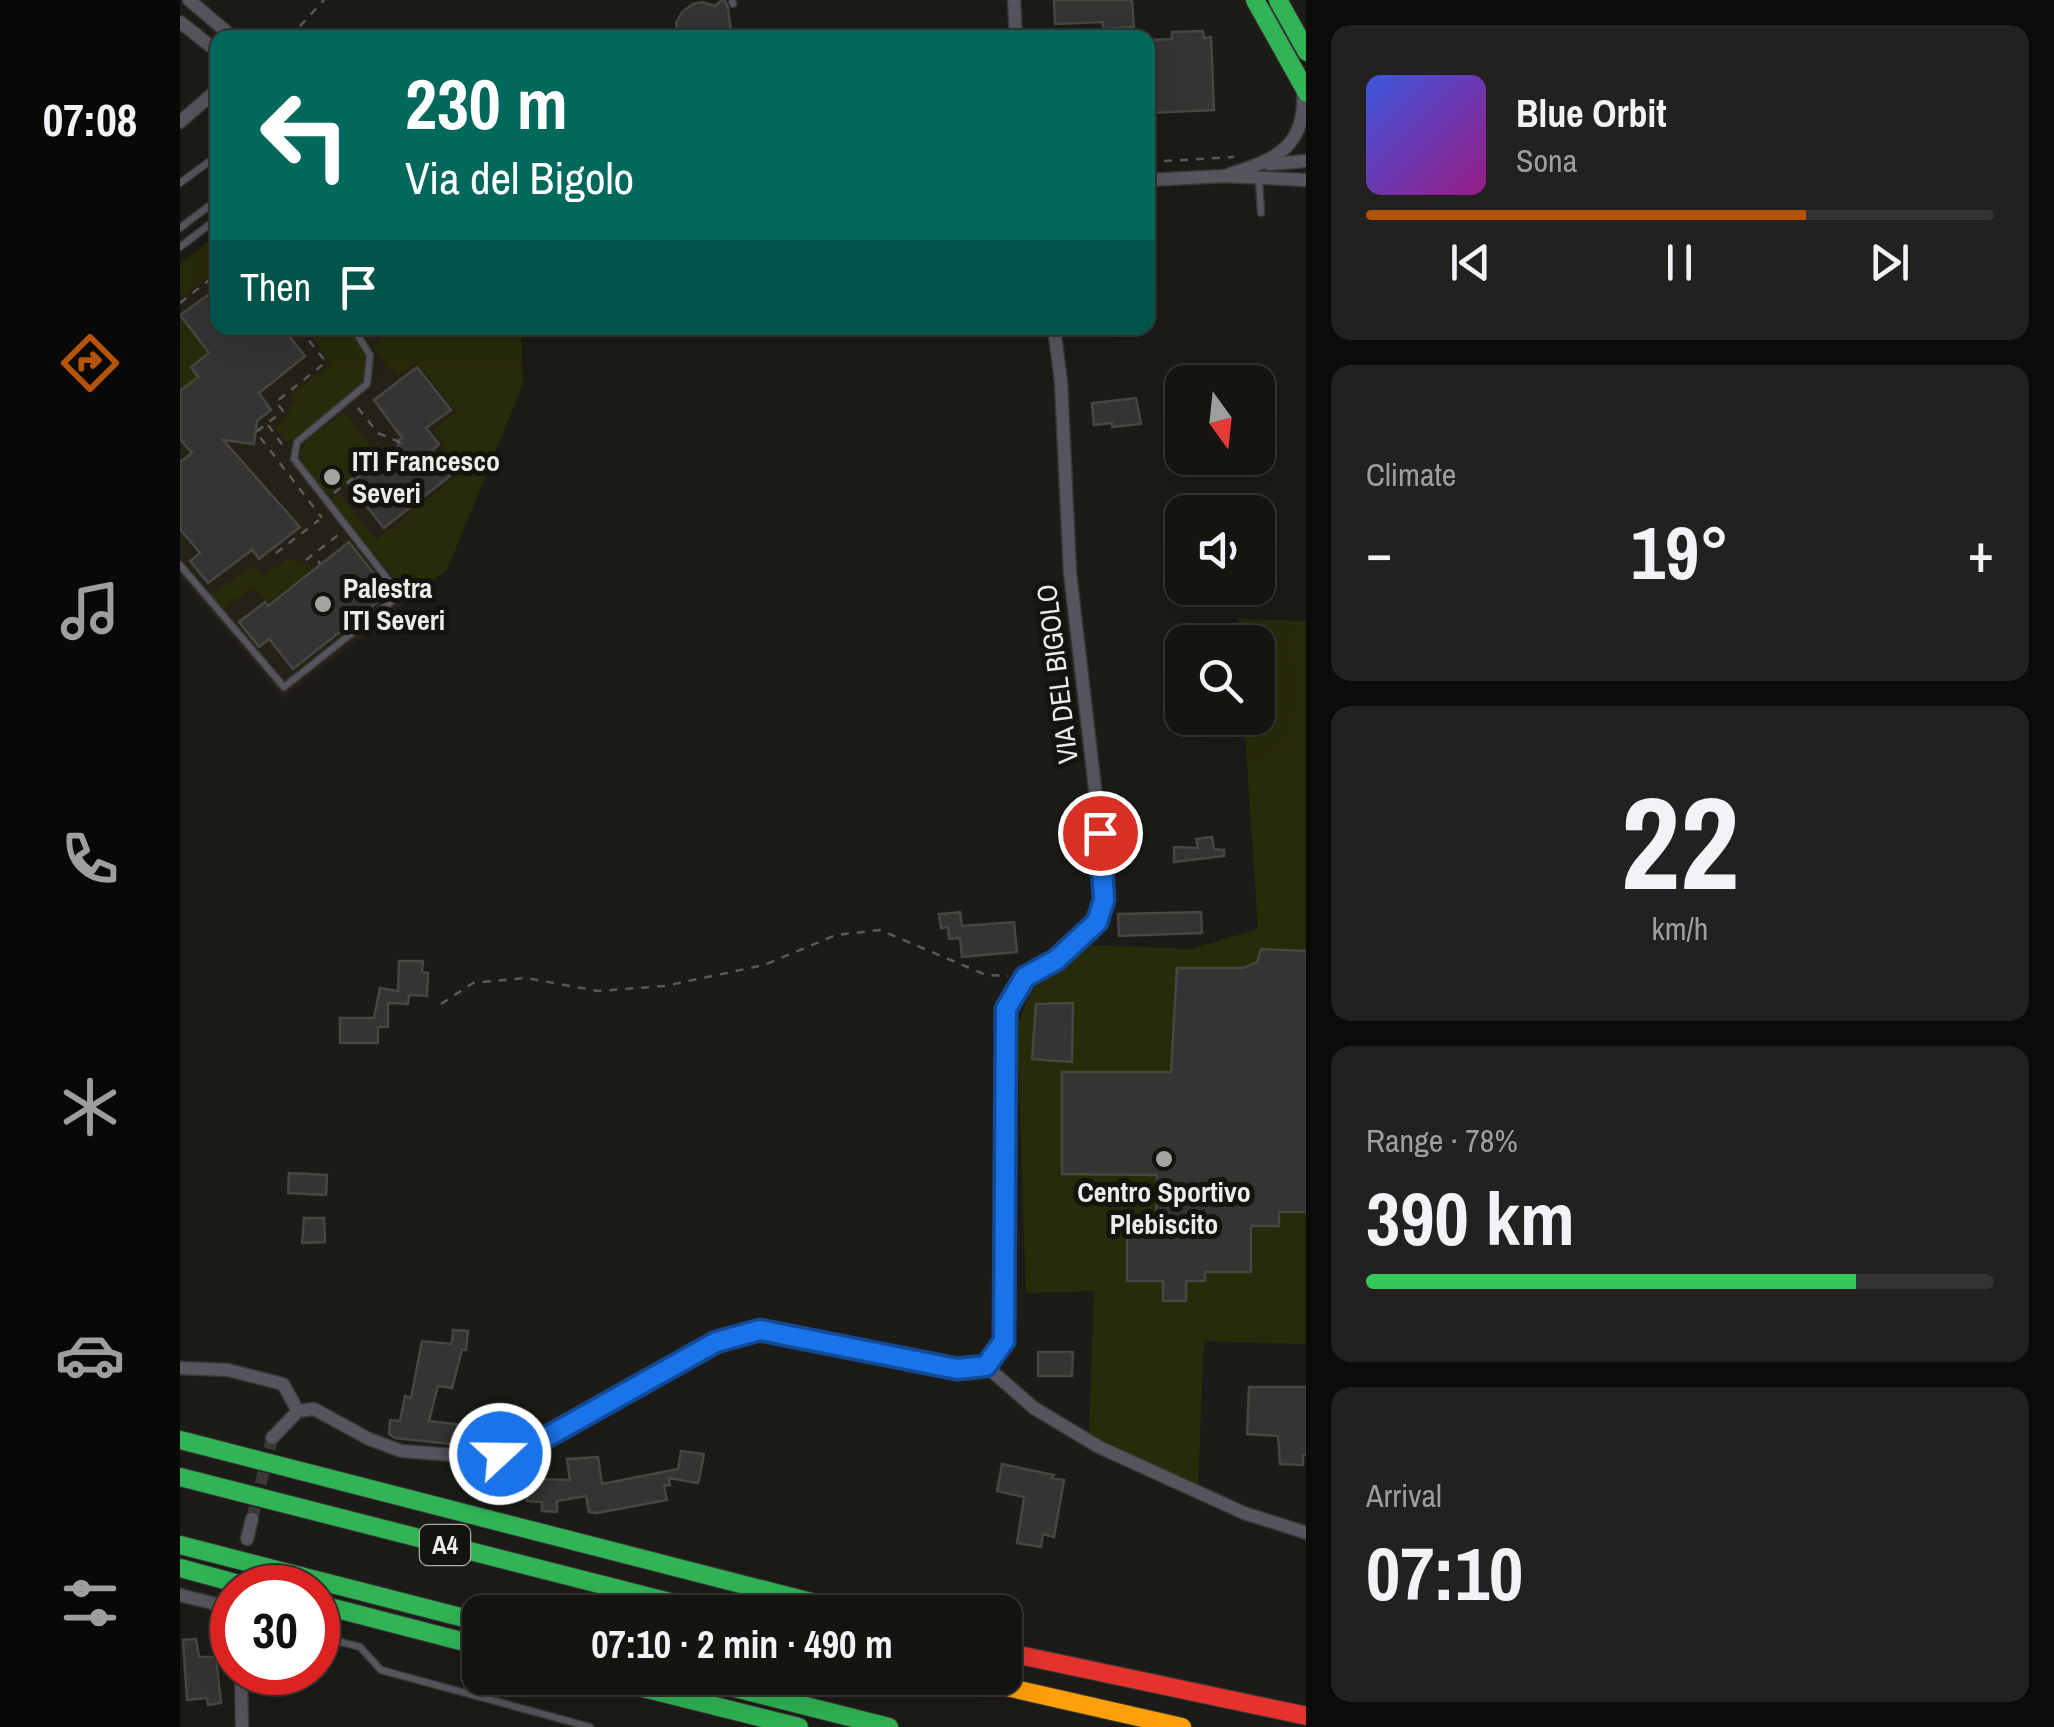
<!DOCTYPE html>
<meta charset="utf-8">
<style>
body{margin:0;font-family:"Archivo Narrow",sans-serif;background:#22211f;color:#f1f3f6;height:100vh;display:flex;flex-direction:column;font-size:38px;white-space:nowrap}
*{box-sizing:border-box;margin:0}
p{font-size:32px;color:#9d9e9f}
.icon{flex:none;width:55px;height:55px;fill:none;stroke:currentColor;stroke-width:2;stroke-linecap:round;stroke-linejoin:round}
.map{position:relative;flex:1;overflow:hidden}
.sheet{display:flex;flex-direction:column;gap:25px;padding:25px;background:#0c0b09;width:748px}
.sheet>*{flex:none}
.banner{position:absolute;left:30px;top:30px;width:945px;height:305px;border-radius:20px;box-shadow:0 10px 40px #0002,0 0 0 2px #343331;background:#00695c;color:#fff;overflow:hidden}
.needle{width:65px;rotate:165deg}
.tools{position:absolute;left:985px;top:365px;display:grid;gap:20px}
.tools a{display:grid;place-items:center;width:110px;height:110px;border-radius:20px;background:#151411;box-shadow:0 10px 40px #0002,0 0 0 2px #343331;font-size:50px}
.speed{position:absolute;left:30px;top:1565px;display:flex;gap:20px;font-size:50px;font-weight:700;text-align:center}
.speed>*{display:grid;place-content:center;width:130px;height:130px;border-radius:50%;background:#151411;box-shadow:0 10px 40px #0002,0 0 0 2px #343331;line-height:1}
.speed .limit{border:15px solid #d22;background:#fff;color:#111}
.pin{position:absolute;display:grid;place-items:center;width:85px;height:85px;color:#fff;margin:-42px;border:5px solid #fff;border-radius:50%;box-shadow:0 2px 10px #0007}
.me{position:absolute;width:110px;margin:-55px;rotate:69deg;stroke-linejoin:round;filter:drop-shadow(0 0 8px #0008)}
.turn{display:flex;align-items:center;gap:35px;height:210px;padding:0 30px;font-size:45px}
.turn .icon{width:130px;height:130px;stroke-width:2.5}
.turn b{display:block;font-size:70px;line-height:85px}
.then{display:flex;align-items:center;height:95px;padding:0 30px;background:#0003;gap:20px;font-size:38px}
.big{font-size:75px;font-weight:700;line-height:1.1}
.sheet .tile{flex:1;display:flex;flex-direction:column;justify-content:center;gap:15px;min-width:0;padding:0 35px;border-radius:20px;background:#22211f}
.sheet .dial{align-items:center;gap:0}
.dial b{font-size:130px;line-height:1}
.song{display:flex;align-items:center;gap:30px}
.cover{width:120px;height:120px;border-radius:15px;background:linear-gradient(135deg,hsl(230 70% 55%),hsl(310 70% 35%))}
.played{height:10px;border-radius:5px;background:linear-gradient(90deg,#b45309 70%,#343331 70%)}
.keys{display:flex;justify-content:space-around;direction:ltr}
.heat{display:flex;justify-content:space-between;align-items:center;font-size:55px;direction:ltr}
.charge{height:15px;border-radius:8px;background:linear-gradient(90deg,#34c759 78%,#343331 0)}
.trip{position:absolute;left:282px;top:1595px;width:560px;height:100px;border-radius:20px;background:#151411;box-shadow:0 10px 40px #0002,0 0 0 2px #343331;font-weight:700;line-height:100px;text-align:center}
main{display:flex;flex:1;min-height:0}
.dock{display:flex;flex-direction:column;width:180px;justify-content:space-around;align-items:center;background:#080807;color:#9d9e9f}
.dock .icon{width:70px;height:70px}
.dock .current{color:#b45309}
.dock b{font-size:45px;color:#f1f3f6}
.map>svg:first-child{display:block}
.built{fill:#242217}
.green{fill:#282b0a}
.building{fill:#353432;stroke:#464642;stroke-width:2.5}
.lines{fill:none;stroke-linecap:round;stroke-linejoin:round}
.street-tunnel{stroke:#3b3a36;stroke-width:12;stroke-dasharray:12 6;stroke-linecap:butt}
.lane-casing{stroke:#383735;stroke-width:9}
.street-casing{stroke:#383735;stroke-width:15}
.fast-casing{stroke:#383735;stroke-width:20}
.slow-casing{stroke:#383735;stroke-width:20}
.jam-casing{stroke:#383735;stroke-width:20}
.path{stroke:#5a5a5d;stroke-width:2.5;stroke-dasharray:8 8;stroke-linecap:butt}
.lane{stroke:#55565d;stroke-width:6}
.street{stroke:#55565d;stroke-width:12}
.fast{stroke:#30b455;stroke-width:18}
.slow{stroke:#ff9f0a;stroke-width:18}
.jam{stroke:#e5322d;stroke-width:18}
.route-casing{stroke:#114b97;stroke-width:25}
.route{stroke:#1a73e8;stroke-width:18}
.poi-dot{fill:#a4a39f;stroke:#14130d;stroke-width:4}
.labels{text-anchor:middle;stroke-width:10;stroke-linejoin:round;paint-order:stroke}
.shield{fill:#14130d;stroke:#acaba6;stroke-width:2.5}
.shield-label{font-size:25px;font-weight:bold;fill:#edece8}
.poi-label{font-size:28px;font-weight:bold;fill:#edece8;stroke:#14130d;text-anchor:start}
.street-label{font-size:28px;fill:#edece8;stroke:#14130d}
</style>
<main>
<nav class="dock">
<b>07:08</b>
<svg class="icon current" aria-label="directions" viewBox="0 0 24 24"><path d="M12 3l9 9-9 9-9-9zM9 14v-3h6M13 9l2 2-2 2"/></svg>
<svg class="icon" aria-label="music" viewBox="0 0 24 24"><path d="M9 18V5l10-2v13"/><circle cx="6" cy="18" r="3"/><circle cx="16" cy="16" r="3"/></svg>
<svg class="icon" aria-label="phone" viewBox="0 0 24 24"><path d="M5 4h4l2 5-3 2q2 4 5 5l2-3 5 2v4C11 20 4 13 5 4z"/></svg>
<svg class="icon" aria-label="climate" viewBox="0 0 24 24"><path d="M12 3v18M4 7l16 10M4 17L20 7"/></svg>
<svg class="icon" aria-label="car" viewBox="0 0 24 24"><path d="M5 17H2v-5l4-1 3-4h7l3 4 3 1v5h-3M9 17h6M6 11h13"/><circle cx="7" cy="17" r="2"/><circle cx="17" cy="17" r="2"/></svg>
<svg class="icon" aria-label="filters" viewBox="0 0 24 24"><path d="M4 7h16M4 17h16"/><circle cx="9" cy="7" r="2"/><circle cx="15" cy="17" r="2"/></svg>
</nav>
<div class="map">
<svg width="1127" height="1727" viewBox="0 0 1127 1727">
<rect width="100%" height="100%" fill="#1c1b17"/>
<path class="built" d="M37,234L38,328H341L343,384L267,570L103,698L0,576V264Z"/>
<path class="green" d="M37,234V270L4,297L0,292V265Z
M0,318L30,355L10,368L20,380L0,391Z
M139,328H168L181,345L192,379L185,377L174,393L107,443L95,427L111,414L107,409L115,402L110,395L151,364L131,334Z
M215,328H341L343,384L267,570L231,597L150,500L160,493L196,540L277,476L259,452L265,445L253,430L276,412L237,362L217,376L193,346Z
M164,412L199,456L147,496L124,467L121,451L129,438Z
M107,559L135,567L88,603L74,587L43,608L30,596L73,565L83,577Z
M1058,619L1126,621V1344L1024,1341L1018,1486L909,1434L914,1291L846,1293L837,1028L850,992L879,962L909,945L1011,949L1078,929L1064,718H1078V642H1060Z"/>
<path class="building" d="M542,0H545L548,8L552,38H499L496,23L502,12L513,4L522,2L535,6Z
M874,0H952L954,27L923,29V22L875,24Z
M1023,31L1024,38L1031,37L1034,110L968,113V40L992,39V32Z
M38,288V328H103L125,356L79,393L91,410L77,421L74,444L43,440L120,527L79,559L72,550L28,583L10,561L20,553L0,529V462L12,453L0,439V391L18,377L11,367L29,353L0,315Z
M237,367L271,410L246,428L259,444L252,451L270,476L204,528L169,484L222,443L219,440L222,438L194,400Z
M956,398L961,424L932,427V423L914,425L912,403Z
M169,542L209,593L113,669L89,639L79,647L59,622L85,602L88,606Z
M1032,837L1034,849L1044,850V856L994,862V847L1018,848L1016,839Z
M780,912L782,926L834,922L837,952L782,957L780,938L769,939L768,927L761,928L759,914Z
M1021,912L1022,933L939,936L938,914Z
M1081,949L1127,951V1212H1099V1226H1071V1272H1025V1281H1006V1301H983V1281H947V1220L976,1221L977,1175L882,1174V1072H991L997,968H1064L1077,962Z
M219,961H243L242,972L248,973L247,996L229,995L228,1004L208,1003V1027H198V1043H160V1018H194L200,988L218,991Z
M893,1003L892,1062L852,1059L856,1004Z
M109,1173L147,1175L146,1195L108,1193Z
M124,1218H144L145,1242L122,1243Z
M273,1330L288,1331L286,1350H282L272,1388L258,1386L249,1421L301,1427L299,1447L215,1438L209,1434L210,1420L220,1421L225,1396L231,1398L242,1341L272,1344Z
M858,1352H893L892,1376H858Z
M1069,1387H1127V1455H1123V1465L1100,1464L1098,1436L1067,1434Z
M501,1451L524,1454L520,1475L518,1483L489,1478L490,1485L484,1486L487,1500L417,1513L409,1512L406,1496L377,1501V1512L362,1511V1502L347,1501V1479L390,1480L387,1459L418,1457L422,1484L498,1469Z
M822,1464L874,1475L872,1478L884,1480L874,1537L863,1534L861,1547L837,1543L844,1497L817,1491Z
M16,1639L19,1657H36L41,1703L28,1705L27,1698L7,1700L3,1640Z"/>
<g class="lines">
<path class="street-tunnel" d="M72,1519L92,1438"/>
<g class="lane-casing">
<path id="lane" d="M552,0L553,4
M1079,180L1081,213
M0,183L38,155
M0,228L38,199
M0,247L38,218
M0,565L104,687L220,595L114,459L117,442L187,384L190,355L173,328
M138,1636L180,1647L201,1670L410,1727"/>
</g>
<g class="street-casing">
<path id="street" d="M9,0L54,38
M834,0L836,38
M0,22L38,52
M0,122L38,89
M1089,164L1127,161
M1050,174C1098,159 1127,146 1123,88
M968,180L1045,176L1127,180
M807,1367L854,1408L919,1447L1064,1513L1127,1533
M0,1368L48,1370L103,1384L118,1411
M92,1438L118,1411L134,1409L189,1439L221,1451L300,1457L320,1454L365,1437L536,1342L580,1330L777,1369L807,1367L824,1341L826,1009C832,999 838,982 848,975C856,969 867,966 876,961C917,934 924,912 924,866L890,573L881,382L874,328
M67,1539L72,1519
M0,1595L52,1608
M61,1672L62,1727"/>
</g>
<g class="fast-casing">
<path id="fast" d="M1075,0L1127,93
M1098,0L1127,52
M0,1440L670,1612
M0,1477L529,1612
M0,1545L300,1622
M0,1568L74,1588
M138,1604L300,1646
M423,1678L619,1727
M515,1678L709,1727"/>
</g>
<g class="slow-casing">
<path id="slow" d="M787,1678L1002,1727"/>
</g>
<g class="jam-casing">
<path id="jam" d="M825,1652L1127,1716"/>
</g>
<path class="path" d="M109,38L144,0
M968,162L1054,157
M0,303L38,273
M119,328L146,362L96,402L103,411L76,432L142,518
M178,408L198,433L222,443
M88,425L104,447
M154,493L219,442
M96,553L139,520
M126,560L158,535
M138,561L140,564
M261,1004L293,983L346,978L418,991L485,986L584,965L656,935L700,930L806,975L828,976"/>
<use href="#lane" class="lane"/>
<use href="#street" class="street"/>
<use href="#fast" class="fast"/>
<use href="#slow" class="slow"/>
<use href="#jam" class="jam"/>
</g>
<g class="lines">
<g class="route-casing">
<path id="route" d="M320,1454L365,1438L536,1342L580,1330L777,1369L806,1366L824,1341L826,1009L845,977L876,960L917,922L924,900L920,833"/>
</g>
<use href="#route" class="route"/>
</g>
<g class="poi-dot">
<circle cx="152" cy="477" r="10"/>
<circle cx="143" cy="604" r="10"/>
<circle cx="984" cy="1159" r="10"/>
</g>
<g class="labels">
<rect class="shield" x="240" y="1525" width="50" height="40" rx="8"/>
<g class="shield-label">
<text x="265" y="1554">A4</text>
</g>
<g class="poi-label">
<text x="172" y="471">ITI Francesco<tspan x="172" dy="32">Severi</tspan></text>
<text x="163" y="598">Palestra<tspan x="163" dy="32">ITI Severi</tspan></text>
<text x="984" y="1202" text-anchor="middle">Centro Sportivo<tspan x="984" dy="32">Plebiscito</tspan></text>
</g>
<g class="street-label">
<text transform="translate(877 674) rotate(-97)" y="10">VIA DEL BIGOLO</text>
</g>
</g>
</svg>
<div class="tools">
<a><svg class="needle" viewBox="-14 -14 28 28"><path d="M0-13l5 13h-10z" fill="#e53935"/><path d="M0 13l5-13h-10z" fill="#9d9e9f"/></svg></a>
<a><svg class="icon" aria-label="sound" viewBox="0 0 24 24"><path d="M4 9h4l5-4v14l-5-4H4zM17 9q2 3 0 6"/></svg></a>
<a><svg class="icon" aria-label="search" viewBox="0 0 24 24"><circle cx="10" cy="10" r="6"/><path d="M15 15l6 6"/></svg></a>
</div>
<div class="speed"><div class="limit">30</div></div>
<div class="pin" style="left:920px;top:833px;background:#d93025"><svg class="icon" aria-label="arrive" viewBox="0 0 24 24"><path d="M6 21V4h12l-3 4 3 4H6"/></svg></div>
<svg class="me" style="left:320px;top:1454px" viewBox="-20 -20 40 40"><circle r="17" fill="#1a73e8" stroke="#fff" stroke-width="3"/><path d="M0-11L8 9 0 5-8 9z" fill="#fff"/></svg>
<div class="trip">07:10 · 2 min · 490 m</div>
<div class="banner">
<div class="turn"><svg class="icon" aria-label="left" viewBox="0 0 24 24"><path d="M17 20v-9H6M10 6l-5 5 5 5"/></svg><div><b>230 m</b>Via del Bigolo</div></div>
<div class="then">Then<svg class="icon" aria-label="arrive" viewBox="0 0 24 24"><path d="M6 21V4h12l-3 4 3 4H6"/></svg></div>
</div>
</div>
<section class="sheet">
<div class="tile">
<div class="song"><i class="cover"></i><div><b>Blue Orbit</b><p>Sona</p></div></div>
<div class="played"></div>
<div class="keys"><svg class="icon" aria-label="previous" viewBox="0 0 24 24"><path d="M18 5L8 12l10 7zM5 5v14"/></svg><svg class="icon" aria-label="pause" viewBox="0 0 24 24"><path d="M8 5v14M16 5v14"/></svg><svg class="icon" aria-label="next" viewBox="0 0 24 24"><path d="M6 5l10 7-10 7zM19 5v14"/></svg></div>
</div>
<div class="tile"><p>Climate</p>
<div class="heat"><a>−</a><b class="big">19°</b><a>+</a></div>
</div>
<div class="tile dial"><b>22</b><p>km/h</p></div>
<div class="tile"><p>Range · 78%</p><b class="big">390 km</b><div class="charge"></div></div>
<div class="tile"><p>Arrival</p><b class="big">07:10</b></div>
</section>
</main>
